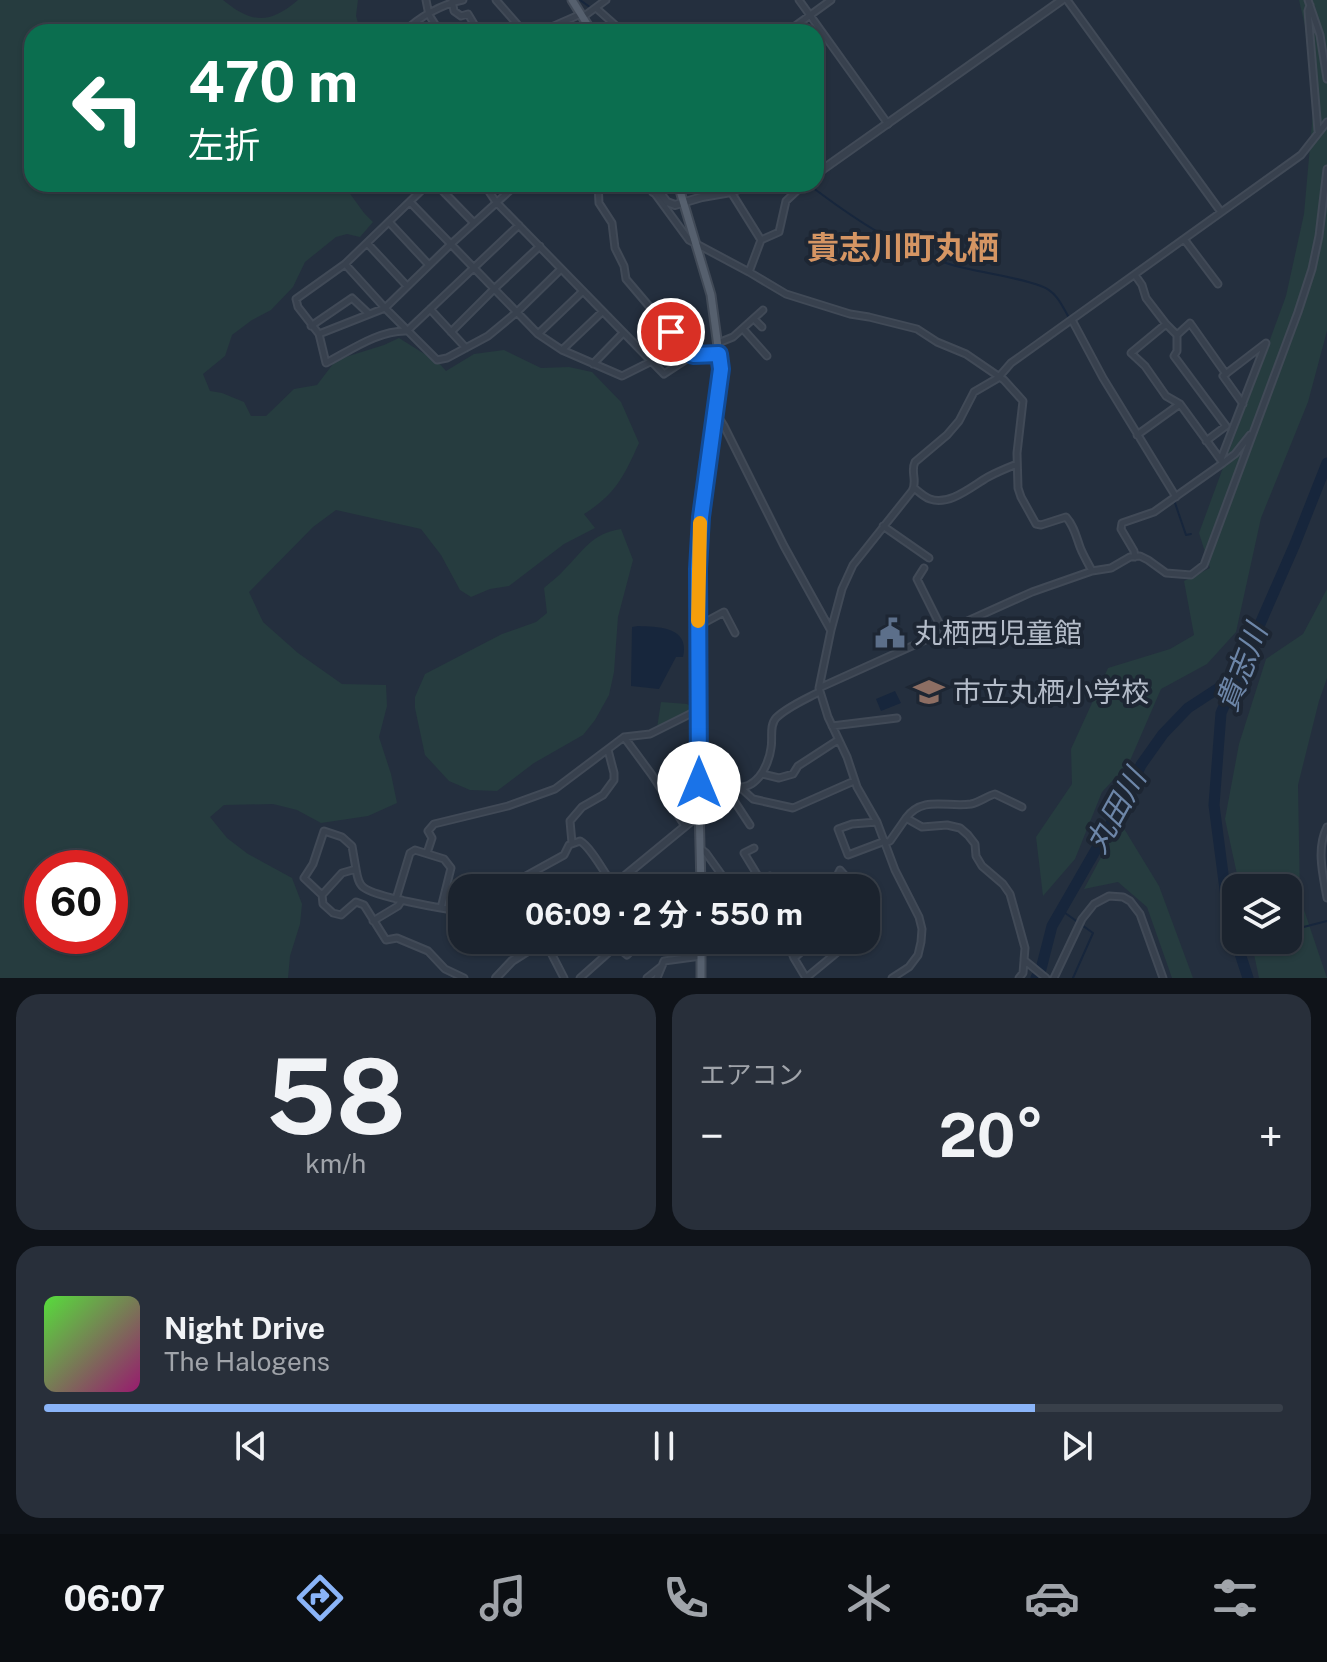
<!DOCTYPE html>
<html lang="ja">
<meta charset="utf-8">
<style>
body{margin:0;font-family:"Public Sans","Noto Sans JP",sans-serif;background:#282f3a;color:#f1f3f6;height:100vh;display:flex;flex-direction:column;font-size:30px;white-space:nowrap}
*{box-sizing:border-box;margin:0}
p{font-size:26px;color:#a0a4aa}
.icon{flex:none;width:44px;height:44px;fill:none;stroke:currentColor;stroke-width:2;stroke-linecap:round;stroke-linejoin:round}
.map{position:relative;height:978px;overflow:hidden}
.panel{display:flex;flex-direction:column;gap:16px;padding:16px;background:#0f1319;flex:1}
.panel>*{flex:none}
.hud{position:absolute;left:24px;top:24px;width:800px;height:168px;border-radius:24px;box-shadow:0 2px 6px #0004,0 0 0 2px #39404a;background:#0b6e4f;color:#fff;overflow:hidden}
.fabs{position:absolute;left:1222px;top:874px;display:grid;gap:16px}
.fabs a{display:grid;place-items:center;width:80px;height:80px;border-radius:16px;background:#1b232e;box-shadow:0 2px 6px #0004,0 0 0 2px #39404a;font-size:40px}
.speed{position:absolute;left:24px;top:850px;display:flex;gap:16px;font-size:40px;font-weight:700;text-align:center}
.speed>*{display:grid;place-content:center;width:104px;height:104px;border-radius:50%;background:#1b232e;box-shadow:0 2px 6px #0004,0 0 0 2px #39404a;line-height:1}
.speed .limit{border:12px solid #d22;background:#fff;color:#111}
.pin{position:absolute;display:grid;place-items:center;width:68px;height:68px;color:#fff;margin:-34px;border:4px solid #fff;border-radius:50%;box-shadow:0 2px 8px #0007}
.me{position:absolute;width:88px;margin:-44px;rotate:0deg;stroke-linejoin:round;filter:drop-shadow(0 0 6px #0008)}
.turn{display:flex;align-items:center;gap:28px;height:168px;padding:0 32px;font-size:36px}
.turn .icon{width:104px;height:104px;stroke-width:2.5}
.turn b{display:block;font-size:56px;line-height:68px}
.big{font-size:60px;font-weight:700;line-height:1.1}
.panel .card{flex:1;display:flex;flex-direction:column;justify-content:center;gap:12px;min-width:0;padding:0 28px;border-radius:24px;background:#282f3a}
.panel .dial{align-items:center;gap:0}
.dial b{font-size:104px;line-height:1}
.song{display:flex;align-items:center;gap:24px}
.cover{width:96px;height:96px;border-radius:12px;background:linear-gradient(135deg,hsl(110 70% 55%),hsl(320 70% 35%))}
.played{height:8px;border-radius:4px;background:linear-gradient(90deg,#8ab4f8 80%,#39404a 80%)}
.keys{display:flex;justify-content:space-around;direction:ltr}
.heat{display:flex;justify-content:space-between;align-items:center;font-size:44px;direction:ltr}
.panel .tiles{flex:1;display:grid;gap:16px;grid-template-columns:1fr 1fr}
.card:last-child{grid-column:span 2}
.trip{position:absolute;left:448px;top:874px;width:432px;height:80px;border-radius:24px;background:#1b232e;box-shadow:0 2px 6px #0004,0 0 0 2px #39404a;font-weight:700;line-height:80px;text-align:center}
.menu{display:flex;height:128px;justify-content:space-around;align-items:center;background:#0b0e12;color:#a0a4aa}
.menu .icon{width:56px;height:56px}
.menu .selected{color:#8ab4f8}
.menu b{font-size:36px;color:#f1f3f6}
.map>svg:first-child{display:block}
.green{fill:#263c3f;fill-rule:evenodd}
.water{fill:#17263c}
.lines{fill:none;stroke-linecap:round;stroke-linejoin:round}
.stream{stroke:#17263c;stroke-width:2}
.river{stroke:#17263c;stroke-width:11}
.minor-casing{stroke:#414a57;stroke-width:9}
.tertiary-casing{stroke:#414a57;stroke-width:10}
.primary-casing{stroke:#414a57;stroke-width:11}
.minor{stroke:#38414e;stroke-width:5}
.tertiary{stroke:#38414e;stroke-width:6}
.primary{stroke:#56606e;stroke-width:7}
.route-casing{stroke:#114b97;stroke-width:20}
.route{stroke:#1a73e8;stroke-width:14}
.slow{stroke:#f59e0b;stroke-width:14}
.labels{text-anchor:middle;stroke-width:8;stroke-linejoin:round;paint-order:stroke}
.poi-label{font-size:28px;fill:#b4bcc9;stroke:#1d2633;text-anchor:start}
.water-label{font-size:30px;font-style:italic;fill:#6d86a8;stroke:#1d2633}
.quarter-label{font-size:32px;font-weight:bold;fill:#d59563;stroke:#1d2633}
</style>
<div class="map">
<svg width="1327" height="978" viewBox="0 0 1327 978">
<rect width="100%" height="100%" fill="#242f3e"/>
<path class="green" d="M0,0H223C251,23 269,25 298,0H358L356,16L359,26L354,32H32V184H343L364,213L373,222L360,237L347,234L336,237L305,262L293,287L271,310L252,320L232,335L225,356L203,374L210,391L222,393L244,402L251,416H266L294,389L317,385L336,360L384,345L399,338L439,363L446,371L474,354L504,350L541,368L569,367L592,372L621,402L639,443C624,476 616,494 584,514L595,528L564,544L509,586L490,589L471,597L460,590L441,555L421,529L336,510L313,527L249,592L263,622L298,653L342,684L386,685L387,706L379,737L391,774L397,803L368,816L321,823L297,810L273,804L224,805L210,817L227,838L248,854L292,878L302,904L300,924L290,956L288,978H0ZM42,868H110V936H42Z
M1299,0H1327V331L1308,402L1261,518L1236,632L1207,664L1161,689L1129,763L1102,792L1075,859L1043,896L1036,837L1072,784L1071,749L1108,668L1170,649L1194,635L1184,581L1210,568L1199,533L1286,296L1304,214L1313,112L1305,26Z
M621,529L633,560L618,617L614,672L609,695L595,720L583,735L534,763L497,791L470,790L449,781L425,755L415,708V697L425,674L502,634L536,622L547,613L544,588C550,582 558,577 564,570C583,551 592,533 621,529Z
M1327,589V678L1319,701L1298,785L1300,898L1327,978H1259L1251,940H1288V888H1240L1225,819L1239,744L1266,659L1303,634Z
M661,702L687,704L690,706V711L657,728Z
M1120,822L1159,886L1193,978H1172L1147,907L1118,882L1084,889Z"/>
<path class="water" d="M638,626C660,627 690,627 683,657H676L659,689L631,686L632,627Z
M895,691L901,703L881,711L876,699Z"/>
<g class="lines">
<path class="stream" d="M580,0L598,13
M808,184C850,216 895,247 946,263C977,273 1011,275 1041,286C1056,291 1062,305 1069,318
M1105,387L1150,460
M1164,482L1175,503L1186,535L1191,534
M1061,910L1093,933L1073,978
M1288,931L1327,921
M1236,943L1250,940"/>
<path class="river" d="M1036,978L1041,969L1052,926L1120,808L1141,765L1163,734L1188,708L1237,676
M1248,978L1229,920L1214,805L1221,713L1295,544L1327,463"/>
<g class="minor-casing">
<path id="minor" d="M426,0L429,15L440,32
M452,0L454,11L461,16L468,14L474,24L475,32
M496,0L524,32
M799,0L888,124
M1067,0L1221,212
M1308,0L1320,35L1327,79
M1310,5L1308,11L1318,131
M596,8L623,32
M583,17L606,0
M371,32L380,28L387,32
M404,32C419,17 442,4 463,0
M540,32L581,14
M787,32L831,0
M428,184L345,264L296,299L298,307L319,334L326,363C351,350 379,330 407,331L519,225
M436,184L474,223
M484,184L496,202L664,374L693,355L719,354
M598,184L599,203L612,223L615,248L624,266L626,279L677,339L693,355
M648,184L689,240L749,272L786,294L850,314L869,317L917,329L937,342L966,354L1004,380L1023,401L1017,453L1018,488L1021,497L1036,524L1041,525L1066,517C1074,526 1076,536 1080,547C1083,555 1088,563 1092,571
M731,192L761,240
M410,202L538,334L562,350L622,376L650,362
M389,222L429,265
M1184,239L1218,284
M367,243L407,286
M345,264L385,308L437,360L447,358L488,336L517,312L561,269
M749,272L761,240L779,232L786,201L804,184
M430,309L466,348
M754,319L762,327
M1072,320L1103,378L1176,497
M1166,324L1177,335L1190,323L1226,374
M311,326L352,298L369,314
M743,329L767,356
M451,332L494,289L540,246
M319,334L385,308L451,244L517,184
M538,334L583,291
M1177,335V351L1174,356L1226,426L1206,441
M718,343L733,337L763,310
M562,350L602,312
M593,364L623,333
M715,416L719,418L724,426L784,546L830,629
M1137,435L1180,404
M1221,459L1266,343L1223,376L1243,404
M1223,463L1235,454L1250,435
M914,488C918,491 924,497 930,499C950,506 972,486 988,477C997,472 1007,468 1017,464
M883,526L929,558
M1135,557L1134,551L1121,529L1122,523L1154,512L1223,463L1180,404L1166,396L1145,366L1131,353L1166,324L1146,298L1142,285L1135,275
M924,568L917,579L944,633
M698,626L724,612L735,633
M819,688L1032,592L1092,571L1111,568L1130,557L1140,556L1148,560L1166,573L1191,575L1204,565L1298,312L1312,269L1319,236L1327,169
M832,726L897,718
M624,737L652,775L685,826
M762,774L779,778L793,774L798,766L838,740
M742,789L753,799L793,808L854,781
M727,790L750,825
M699,807C708,802 717,793 726,790C740,785 747,791 759,777C765,770 770,757 771,748C773,738 769,726 776,718C787,707 806,699 819,692
M906,818C923,795 948,808 971,804C980,802 987,796 995,794L1022,807
M877,822L852,824L838,829L848,855L885,841
M1327,827C1316,849 1323,875 1327,898
M572,843L570,821L582,807L603,795L614,780V773L608,750
M886,843L890,841L906,818L922,827L947,825L960,828L968,835L975,844L976,856L982,866L1003,884L1010,894L1025,948L1024,960L1046,978
M754,848L744,853L761,881
M701,849L706,853L731,888
M427,853L432,838L428,831L434,824L508,806L555,789L624,737L650,734L698,710
M504,888L564,855L569,845L580,841C591,847 605,874 613,885
M748,888L770,876L777,888
M822,888L837,876L840,870L856,888
M322,895L304,878L313,864L324,831L342,837L352,846L356,869
M396,899L410,853L415,850L444,859L451,868L441,908
M462,911C444,909 374,897 363,887C358,883 357,875 356,869L342,873L322,895L323,904L333,913L341,915L356,902L364,905L386,940L397,938L428,951L445,969L464,978
M373,921L398,906L402,900
M537,940L548,947L564,978
M787,940L794,958L806,978
M794,958L815,940
M580,978L616,946L627,955L642,941
M647,978L662,966
M657,978L664,961L701,956
M806,978L852,940
M892,978L909,967L918,955L921,942L922,929L919,917L895,870L877,822L857,787L847,757L828,717L819,688L831,630L842,589L853,565L912,491C918,481 910,472 915,462L947,435L959,421L974,392L998,378L1011,363L1301,155L1327,122
M1019,978L1023,973L1024,961
M1054,978L1082,919L1094,904L1109,896L1123,897L1130,901L1140,914L1163,978"/>
</g>
<g class="tertiary-casing">
<path id="tertiary" d="M816,172H819L1062,0
M653,192L660,193L667,202L675,205L702,197L731,192L752,184
M610,888L700,814
M496,978L512,961L545,940"/>
</g>
<g class="primary-casing">
<path id="primary" d="M572,0L592,32
M678,184L711,295L721,369L701,517L698,569V763L701,888
M701,940V978"/>
</g>
<use href="#minor" class="minor"/>
<use href="#tertiary" class="tertiary"/>
<use href="#primary" class="primary"/>
</g>
<g class="lines">
<g class="route-casing">
<path id="route" d="M671,332L693,355L719,354L721,369L701,517L698,569L699,783"/>
</g>
<use href="#route" class="route"/>
<path class="slow" d="M698,621L700,523"/>
</g>
<defs>
<g id="civic-bare" transform="scale(2.4)"><path d="M-.6-6.5H3V-4.5H.6V-3L4-1V1h2V6H-6V1h2V-1L-.6-3ZM-1.2 2.5V6h2.4V2.5Z" fill="#5c6f8a" stroke="#1d2633" stroke-width="2.5" paint-order="stroke"/></g>
<g id="school-bare" transform="scale(2.4)"><path d="M0-5L7-2L0 1L-7-2ZM-4 1L0 2.5L4 1V4Q0 6-4 4Z" fill="#8d6e63" stroke="#1d2633" stroke-width="2.5" paint-order="stroke"/></g>
</defs>
<g fill-rule="evenodd">
<use href="#civic-bare" x="890" y="633"/>
<use href="#school-bare" x="929" y="692"/>
</g>
<g class="labels">
<g class="poi-label">
<text x="914" y="643">丸栖西児童館</text>
<text x="953" y="702">市立丸栖小学校</text>
</g>
<g class="water-label">
<text transform="translate(1242 668) rotate(-69)" y="10">貴志川</text>
<text transform="translate(1116 811) rotate(-61)" y="10">丸田川</text>
</g>
<g class="quarter-label">
<text x="903" y="259">貴志川町丸栖</text>
</g>
</g>
</svg>
<div class="fabs">
<a><svg class="icon" aria-label="layers" viewBox="0 0 24 24"><path d="M12 4l9 5-9 5-9-5zM3 14l9 5 9-5"/></svg></a>
</div>
<div class="speed"><div class="limit">60</div></div>
<div class="pin" style="left:671px;top:332px;background:#d93025"><svg class="icon" aria-label="arrive" viewBox="0 0 24 24"><path d="M6 21V4h12l-3 4 3 4H6"/></svg></div>
<svg class="me" style="left:699px;top:783px" viewBox="-20 -20 40 40"><circle r="19" fill="#fff"/><path d="M0-13L10 11 0 6-10 11z" fill="#1a73e8"/></svg>
<div class="trip">06:09 · 2 分 · 550 m</div>
<div class="hud">
<div class="turn"><svg class="icon" aria-label="left" viewBox="0 0 24 24"><path d="M17 20v-9H6M10 6l-5 5 5 5"/></svg><div><b>470 m</b>左折</div></div>
</div>
</div>
<section class="panel">
<div class="tiles">
<div class="card dial"><b>58</b><p>km/h</p></div>
<div class="card"><p>エアコン</p>
<div class="heat"><a>−</a><b class="big">20°</b><a>+</a></div>
</div>
<div class="card">
<div class="song"><i class="cover"></i><div><b>Night Drive</b><p>The Halogens</p></div></div>
<div class="played"></div>
<div class="keys"><svg class="icon" aria-label="previous" viewBox="0 0 24 24"><path d="M18 5L8 12l10 7zM5 5v14"/></svg><svg class="icon" aria-label="pause" viewBox="0 0 24 24"><path d="M8 5v14M16 5v14"/></svg><svg class="icon" aria-label="next" viewBox="0 0 24 24"><path d="M6 5l10 7-10 7zM19 5v14"/></svg></div>
</div>
</div>
</section>
<nav class="menu">
<b>06:07</b>
<svg class="icon selected" aria-label="directions" viewBox="0 0 24 24"><path d="M12 3l9 9-9 9-9-9zM9 14v-3h6M13 9l2 2-2 2"/></svg>
<svg class="icon" aria-label="music" viewBox="0 0 24 24"><path d="M9 18V5l10-2v13"/><circle cx="6" cy="18" r="3"/><circle cx="16" cy="16" r="3"/></svg>
<svg class="icon" aria-label="phone" viewBox="0 0 24 24"><path d="M5 4h4l2 5-3 2q2 4 5 5l2-3 5 2v4C11 20 4 13 5 4z"/></svg>
<svg class="icon" aria-label="climate" viewBox="0 0 24 24"><path d="M12 3v18M4 7l16 10M4 17L20 7"/></svg>
<svg class="icon" aria-label="car" viewBox="0 0 24 24"><path d="M5 17H2v-5l4-1 3-4h7l3 4 3 1v5h-3M9 17h6M6 11h13"/><circle cx="7" cy="17" r="2"/><circle cx="17" cy="17" r="2"/></svg>
<svg class="icon" aria-label="filters" viewBox="0 0 24 24"><path d="M4 7h16M4 17h16"/><circle cx="9" cy="7" r="2"/><circle cx="15" cy="17" r="2"/></svg>
</nav>
